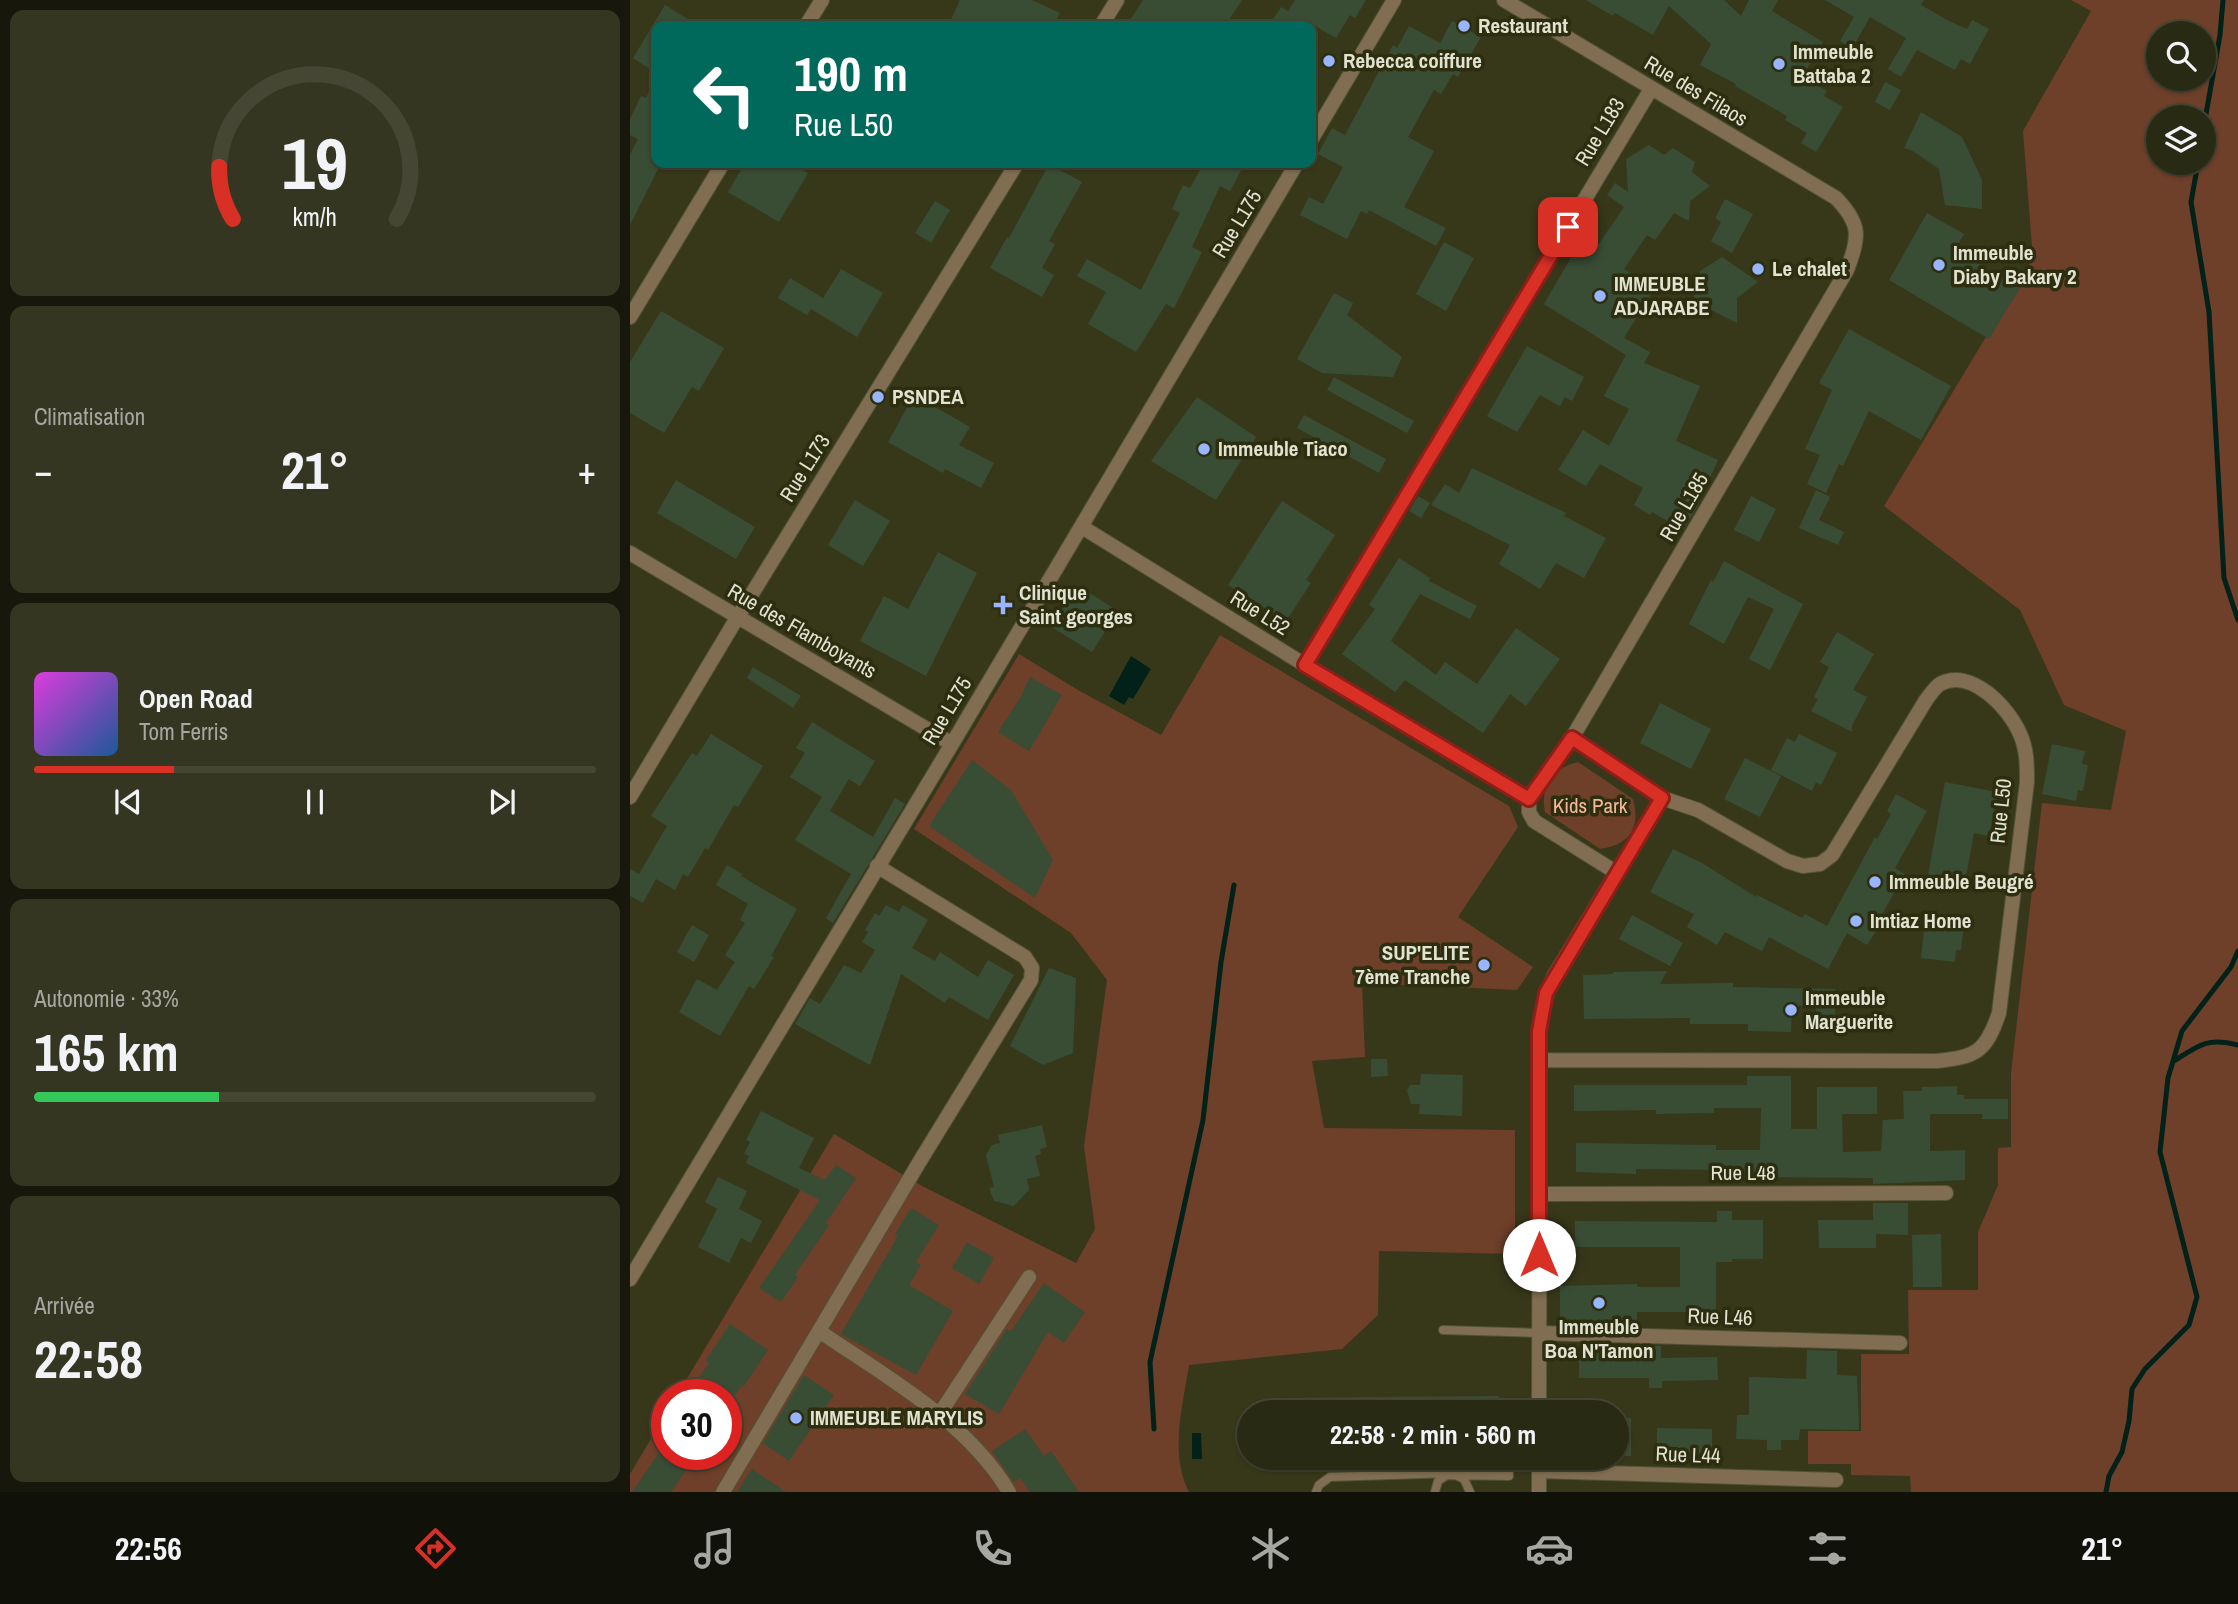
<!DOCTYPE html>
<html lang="fr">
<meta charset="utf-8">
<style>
body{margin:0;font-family:"Archivo Narrow",sans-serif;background:#353622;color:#f1f3f6;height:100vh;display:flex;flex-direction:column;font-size:26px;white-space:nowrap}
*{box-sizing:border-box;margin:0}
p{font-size:23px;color:#a5a7a0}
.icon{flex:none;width:38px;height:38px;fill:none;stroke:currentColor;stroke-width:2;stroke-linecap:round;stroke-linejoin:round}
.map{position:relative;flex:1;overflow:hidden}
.drawer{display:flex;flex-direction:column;gap:10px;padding:10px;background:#17170b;width:630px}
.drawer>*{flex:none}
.hud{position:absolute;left:21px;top:21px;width:665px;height:147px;border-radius:14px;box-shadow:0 2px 5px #0004,0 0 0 2px #454634;background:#00695c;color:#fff;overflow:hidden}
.controls{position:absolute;left:1516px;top:21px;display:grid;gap:14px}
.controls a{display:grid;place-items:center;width:70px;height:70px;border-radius:50%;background:#292a14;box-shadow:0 2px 5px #0004,0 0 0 2px #454634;font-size:35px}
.speed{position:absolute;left:21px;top:1379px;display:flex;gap:14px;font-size:35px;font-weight:700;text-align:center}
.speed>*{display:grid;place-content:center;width:91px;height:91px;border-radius:50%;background:#292a14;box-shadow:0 2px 5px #0004,0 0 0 2px #454634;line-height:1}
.speed .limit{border:10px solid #d22;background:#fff;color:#111}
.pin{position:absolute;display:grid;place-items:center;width:60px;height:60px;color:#fff;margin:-30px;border-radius:14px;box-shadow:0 4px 10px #0006}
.me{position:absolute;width:77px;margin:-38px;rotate:0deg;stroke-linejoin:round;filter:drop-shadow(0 0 5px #0008)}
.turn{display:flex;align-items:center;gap:24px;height:147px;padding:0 28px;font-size:32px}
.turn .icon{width:91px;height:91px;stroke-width:2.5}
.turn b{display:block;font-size:49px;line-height:60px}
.big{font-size:52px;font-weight:800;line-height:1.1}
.drawer .tile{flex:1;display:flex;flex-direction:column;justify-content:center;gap:10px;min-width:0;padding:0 24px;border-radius:14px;background:#353622}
.drawer .dial{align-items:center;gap:0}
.dial svg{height:182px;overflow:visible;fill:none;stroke:#454634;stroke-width:7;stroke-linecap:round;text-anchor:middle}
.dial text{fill:#f1f3f6;stroke:none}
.song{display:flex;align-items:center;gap:21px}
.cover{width:84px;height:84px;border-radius:10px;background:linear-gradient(135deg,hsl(300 70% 55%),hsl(210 70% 35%))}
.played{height:7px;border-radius:4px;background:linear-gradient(90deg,#d93025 25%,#454634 25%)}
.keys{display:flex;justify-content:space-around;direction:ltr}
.heat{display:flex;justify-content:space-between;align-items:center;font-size:38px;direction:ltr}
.charge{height:10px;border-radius:5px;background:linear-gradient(90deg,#34c759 33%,#454634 0)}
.trip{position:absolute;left:607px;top:1400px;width:392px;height:70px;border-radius:35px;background:#292a14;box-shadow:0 2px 5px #0004,0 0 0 2px #454634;font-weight:800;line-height:70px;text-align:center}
.dock{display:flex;height:112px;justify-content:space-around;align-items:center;background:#101108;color:#a5a7a0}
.dock .icon{width:49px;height:49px}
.dock .selected{color:#d93025}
.dock b{font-size:32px;color:#f1f3f6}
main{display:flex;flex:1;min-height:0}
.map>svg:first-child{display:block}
.green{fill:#6e3f29;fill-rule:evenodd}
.water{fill:#012119}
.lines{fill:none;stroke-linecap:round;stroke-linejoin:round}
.stream{stroke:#012119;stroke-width:5}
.building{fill:#394d35}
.service-casing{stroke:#525337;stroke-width:10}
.minor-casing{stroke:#525337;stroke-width:16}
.service{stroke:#816e52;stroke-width:8}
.minor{stroke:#816e52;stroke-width:14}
.route-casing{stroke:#8d1f18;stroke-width:18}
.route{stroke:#d93025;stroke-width:12}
.poi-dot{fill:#99b5fd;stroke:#2d2e10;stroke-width:2.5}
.labels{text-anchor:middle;stroke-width:7;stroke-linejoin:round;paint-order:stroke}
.poi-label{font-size:21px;font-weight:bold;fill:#e1e2d0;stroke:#2d2e10;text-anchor:start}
.street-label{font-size:21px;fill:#e1e2d0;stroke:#2d2e10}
.park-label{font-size:21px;fill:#f5b89c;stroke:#2d2e10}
</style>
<main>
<section class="drawer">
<div class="tile dial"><svg viewBox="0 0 100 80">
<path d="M14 69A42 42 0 1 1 86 69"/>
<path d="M14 69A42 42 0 0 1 8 46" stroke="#d93025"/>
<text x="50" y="56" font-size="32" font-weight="700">19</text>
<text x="50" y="72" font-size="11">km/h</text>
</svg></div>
<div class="tile"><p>Climatisation</p>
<div class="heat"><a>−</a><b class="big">21°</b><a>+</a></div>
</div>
<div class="tile">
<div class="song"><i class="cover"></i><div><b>Open Road</b><p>Tom Ferris</p></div></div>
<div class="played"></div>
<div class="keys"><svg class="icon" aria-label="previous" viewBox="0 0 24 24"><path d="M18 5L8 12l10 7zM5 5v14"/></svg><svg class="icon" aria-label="pause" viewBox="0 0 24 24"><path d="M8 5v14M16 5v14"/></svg><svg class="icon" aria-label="next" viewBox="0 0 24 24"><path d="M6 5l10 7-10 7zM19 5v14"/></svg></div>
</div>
<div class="tile"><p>Autonomie · 33%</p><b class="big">165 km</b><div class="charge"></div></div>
<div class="tile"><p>Arrivée</p><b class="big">22:58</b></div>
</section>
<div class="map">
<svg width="1608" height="1492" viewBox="0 0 1608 1492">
<rect width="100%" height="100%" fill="#37381a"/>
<path class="green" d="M1441,0H1608V1492H1281L1280,1476L1221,1475V1464H1178V1431H1231V1354H1279L1278,1290H1348V1232L1368,1185V1148L1381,1147V1073L1412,803L1481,810L1496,731L1434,705L1390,610L1254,506L1403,259L1393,131L1461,11ZM1528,33H1573V79H1528ZM1528,117H1573V163H1528Z
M590,635L879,806L888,827L828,917L903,967L887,990L732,983L735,1057L682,1061L694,1128L885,1130V1254L749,1251L748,1315L712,1349L559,1365C553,1406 539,1453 559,1492H0V1474L37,1412V1454H96V1395H47L204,1134L292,1186L446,1263L465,1229L454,1146L477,980L441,933L284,829L389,654L448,690L531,735Z
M948,762L1003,799C1011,827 1000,845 970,849L915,812C910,785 923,768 948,762Z"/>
<path class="water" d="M501,656L521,669L503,699L499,697L494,705L479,696Z
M562,1433H571L572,1459H562Z"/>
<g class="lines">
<path class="stream" d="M1573,131L1590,35L1593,0
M1568,163L1561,202L1579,312L1594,578L1608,620
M1544,1061C1569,1045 1578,1037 1608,1045
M524,1429L520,1362L573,1120L591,962L604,885
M1476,1492L1479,1476L1492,1452L1499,1421L1502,1389L1515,1369L1559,1325L1567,1297L1530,1152L1538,1078L1552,1031L1601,967L1608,951"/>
</g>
<path class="building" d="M330,0H402L430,13L423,26H318Z
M513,0H612L595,26H496Z
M665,0H736L725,18L720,15L706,38L685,26H639L651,7L658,11Z
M956,0H1094L1111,16L1119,0H1148L1142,11L1193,42L1172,77L1197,91L1194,96L1213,107L1186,152L1171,143L1177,133L1155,120L1157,116L1105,86L1106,84L1070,65L1081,44L1039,6L1023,35L985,13L983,16Z
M1195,0H1294L1291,5L1321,22L1337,29L1342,20L1359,29L1340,64L1331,59L1325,70L1287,50L1271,77L1258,69L1276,38L1240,17L1222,49L1210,41L1224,17Z
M35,5L69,26H26V73L3,58Z
M822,21L851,37L828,77L823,74L811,94L804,90L778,137L804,151L774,207L816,228L806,246L739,210L737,214L731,211L717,239L670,215L679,197L693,204L713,167L688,154L702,128L715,135L763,45L767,48L779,26L810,43Z
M26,76V163H31L0,225V155L8,139L0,135V119L11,96L16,98Z
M1255,82L1271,90L1260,110L1245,102Z
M1291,112L1332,137L1352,180V209L1315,205L1309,169L1283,151L1274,148Z
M1019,145L1034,155L1043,148L1065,162L1062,172L1080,186L1060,201L1059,221L1044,213L1025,240L1017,235L994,269L1025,288L994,338L1020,352L1014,363L1070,386L1046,441L1088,460L1066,509L1053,530L1022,512L1020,515L1004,505L1013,488L970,464L956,486L928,470L953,430L979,446L999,409L974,396L996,355L914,304L950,242L964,251L994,207L977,195L985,183L998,192L996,159Z
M115,163H161L178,173L149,222L98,192Z
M574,163H615L600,191L590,186L562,247L572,252L544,308L536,304L506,352L458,324L476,292L447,276L457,259L511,290L550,213L542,209L553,185L560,188Z
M419,164L452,182L419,241L425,244L412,268L424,275L412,297L360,268L377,237L379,238Z
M1095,199L1123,214L1102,253L1081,241L1091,222L1085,218Z
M305,201L320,210L301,243L285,233Z
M1297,213L1334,234L1325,250L1390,288L1359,339L1259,280Z
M814,242L844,258L816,311L786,294Z
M1092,257L1128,282L1107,298V323L1063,301L1070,271Z
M211,269L253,293L227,337L181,309L177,315L148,298L160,278L193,298Z
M704,293L723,303L717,315L772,357L763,377L692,373L667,359Z
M31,311L94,348L69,391L62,387L34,433L0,413V362Z
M1219,329L1321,386L1291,440L1239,411L1213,466L1209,464L1196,493L1177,484L1190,455L1175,449L1202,390L1189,383Z
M897,346L954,377L942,401L935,397L930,406L910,395L887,432L857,416Z
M704,377L784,421L777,433L697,390Z
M284,395L340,427L329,445L364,463L351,488L315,469L313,473L258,442Z
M567,397L626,437L586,500L521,461Z
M674,415L756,459L749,473L667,428Z
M842,468L936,513L934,516L976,538L954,578L926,563L910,589L869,564L880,545L801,505L815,484L829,493Z
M46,480L125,527L106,559L27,513Z
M1186,490L1200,497L1189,520L1214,532L1208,545L1169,528Z
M788,496L800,503L791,518L779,511Z
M1121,496L1146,509L1129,542L1104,530Z
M225,500L260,521L233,566L198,545Z
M652,501L705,535L676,580L681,583L656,621L598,585Z
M308,552L347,573L296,676L230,641L254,596L278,609Z
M769,558L800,578L799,581L847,606L840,619L790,594L761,641L806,675L815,662L847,684L886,628L930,659L896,706L880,694L853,733L775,680L765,692L712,654L745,609L739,605Z
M1094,561L1173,604L1140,670L1119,659L1144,609L1118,597L1094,644L1059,624L1081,580L1083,582Z
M447,585L488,611L462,652L420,626Z
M1207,632L1244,654L1223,690L1237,697L1222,726V732L1181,711L1188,699L1184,697L1199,667L1190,662Z
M123,667L171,696L163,708L117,678Z
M400,677L432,695L399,751L368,732L390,698Z
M1030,703L1081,729L1061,769L1010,743Z
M182,722L245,761L230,786L219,779L200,811L243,837L265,798L275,804L203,923L196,918L221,874L165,840L192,797L160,777L175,753L166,748Z
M81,734L133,766L108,807L104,805L78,850L75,848L58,877L53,874L45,890L26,879L13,903L0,896V869L9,874L37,826L21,816L62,753L67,756Z
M1169,734L1207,753L1191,785L1186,782L1182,791L1141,770L1157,738L1165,742Z
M1422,744L1455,751L1452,764L1458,765L1453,791L1448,790L1446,801L1412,794Z
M1115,758L1151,776L1130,817L1094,799Z
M342,760L381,790L423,860L405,898L299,826Z
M1315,782L1367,792L1359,836L1344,833L1334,887L1316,883V879L1298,875Z
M1266,794L1297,811L1265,868L1275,874L1250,918L1253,920L1237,945L1217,933L1198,969L1139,937L1132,951L1095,932L1087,945L1057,927L1064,914L1020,892L1043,849L1072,863L1126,897L1127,895L1172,918L1175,914L1197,926L1245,837L1247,839L1261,814L1257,811Z
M97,865L112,874L111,876L167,909L141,956L144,957L124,989L119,986L90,1036L49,1012L67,979L87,990L105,962L95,955L115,923L110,920L118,904L86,885Z
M256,905L269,912L273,905L298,920L282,948L305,961L310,952L348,977L358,960L384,975L358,1020L319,997L315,1003L271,974L240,1065L165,1024L180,998L190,1004L214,965L231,973L245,950L232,942L238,932L235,930L245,913L249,916Z
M1296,912L1335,916L1331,950H1326L1325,962L1291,958Z
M1002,915L1053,943L1040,966L989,939Z
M62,925L79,935L64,962L47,952Z
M419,968L446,978L443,1053L413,1065L380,1046Z
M1037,971L1030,984L1103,983V987L1205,989V1033L1186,1032V1005L1162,1006L1161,1032L1118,1031V1024H1060V1018L954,1019L953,975L983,974V972Z
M741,1059H757L758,1076L741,1077Z
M791,1074L833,1075L832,1116L789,1114L790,1104H781L777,1090L780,1085H790Z
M1117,1076H1161V1129H1187V1087H1247V1114H1212L1213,1152L1251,1151L1253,1120L1274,1119L1273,1091H1292V1087L1327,1086V1095H1334V1099H1378V1119H1352V1114H1300V1151L1335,1150V1180L1243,1184V1178L1096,1177L1095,1170L1006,1169V1174L946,1172V1143L1086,1145V1150H1130L1131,1108H1084V1113L1026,1114V1110L944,1111V1085H1117Z
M131,1111L184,1138L169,1168L195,1180L206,1165L226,1178L196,1223L199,1225L165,1275L168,1277L151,1302L129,1288L190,1200L116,1163L119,1156L114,1154L120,1142L116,1140Z
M412,1125L417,1147L410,1149L411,1154L405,1156L410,1176L397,1179L399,1190L384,1206L364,1201L359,1188L364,1187L356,1155L362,1145L370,1143L368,1135Z
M88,1177L117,1191L109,1209L132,1221L121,1243L111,1238L99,1263L68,1247L87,1209L75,1202Z
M1243,1203H1278V1235L1246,1234V1248H1189L1188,1220H1243Z
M281,1208L309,1225L286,1262L291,1265L279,1285L323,1311L286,1375L211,1334L268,1236L265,1234Z
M1087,1211H1102V1220H1133V1259H1102V1262H1086V1312H1007V1321H930V1286L1007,1284V1287H1050V1247H945V1221L1087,1222Z
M1311,1234L1312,1287H1283L1282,1235Z
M337,1242L364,1258L349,1284L322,1268Z
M414,1283L455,1312L434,1343L418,1332L369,1414L335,1394L377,1329L381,1331Z
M100,1324L138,1350L114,1386L112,1385L105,1395H57L79,1363L76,1360Z
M1018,1346H1031V1358L1087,1357L1088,1380L1032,1381V1388H1019V1378H949V1352H1018Z
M1177,1350L1207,1351V1375L1227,1376L1229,1430L1170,1429L1169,1440H1151V1450H1137V1440L1106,1439L1107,1415H1119V1377L1176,1379Z
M174,1375L204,1395L159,1461L133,1443Z
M869,1396V1412H653V1398Z
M987,1418H1001V1456H987Z
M1027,1428L1082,1429V1454H1027Z
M395,1429L414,1456L421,1451L449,1492H400L390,1478L384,1482L362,1451Z
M28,1454H67L41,1492H2Z
M122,1469L156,1492H107Z"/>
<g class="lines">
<g class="service-casing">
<path id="service" d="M813,1330L909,1333
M877,1412V1407H909
M686,1492L689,1485L700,1477L821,1473L834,1479L840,1492
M805,1492L808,1481L817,1475L879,1476L878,1458"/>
</g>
<g class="minor-casing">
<path id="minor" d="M874,0L1206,198C1232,225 1229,237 1217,270L942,738L899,799
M176,26L192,0
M471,26L487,0
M681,140L764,0
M0,317L93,163
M452,527L675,665L899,799
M0,553L322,744
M675,665L1021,89
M0,797L107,618L387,163
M899,799V812L904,821L987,873
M910,1060L1307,1061C1346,1057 1356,1052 1369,1013L1397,782C1397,765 1397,749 1390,734C1379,708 1341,667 1310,684C1305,687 1300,695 1296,700L1202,855L1190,864L1173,866L1157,861L1068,810L1032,798L942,738
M910,1194L1316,1193
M0,1279L322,744L667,163
M189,1331C256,1377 337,1421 379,1492
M909,1333L1270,1343
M909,1412L910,1032C912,1011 915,995 924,976L1032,798
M309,1415L399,1277
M909,1471L1206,1480
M93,1492L290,1161L401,980L402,968L395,957L247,866
M909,1492V1458"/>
</g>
<use href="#service" class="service"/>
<use href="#minor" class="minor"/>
</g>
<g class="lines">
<g class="route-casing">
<path id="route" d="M909,1255V1031L916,993L1032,798L942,738L899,799L675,665L938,227"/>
</g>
<use href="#route" class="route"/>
</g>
<g class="poi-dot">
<circle cx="834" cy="26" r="7"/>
<circle cx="699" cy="61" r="7"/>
<circle cx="1149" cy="64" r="7"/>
<circle cx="1309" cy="265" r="7"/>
<circle cx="1128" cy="269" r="7"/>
<circle cx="970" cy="296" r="7"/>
<circle cx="248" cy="397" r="7"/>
<circle cx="574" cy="449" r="7"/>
<path d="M369.5 594.5h7v7h7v7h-7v7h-7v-7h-7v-7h7z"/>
<circle cx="1245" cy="882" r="7"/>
<circle cx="1226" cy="921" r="7"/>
<circle cx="854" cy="965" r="7"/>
<circle cx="1161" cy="1010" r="7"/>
<circle cx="969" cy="1303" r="7"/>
<circle cx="166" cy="1418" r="7"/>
</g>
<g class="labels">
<g class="poi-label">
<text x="848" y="33">Restaurant</text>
<text x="1163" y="59">Immeuble<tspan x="1163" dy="24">Battaba 2</tspan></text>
<text x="713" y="68">Rebecca coiffure</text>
<text x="1323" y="260">Immeuble<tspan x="1323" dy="24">Diaby Bakary 2</tspan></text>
<text x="1142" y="276">Le chalet</text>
<text x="984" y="291">IMMEUBLE<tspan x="984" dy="24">ADJARABE</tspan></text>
<text x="262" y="404">PSNDEA</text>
<text x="588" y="456">Immeuble Tiaco</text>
<text x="389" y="600">Clinique<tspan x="389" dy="24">Saint georges</tspan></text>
<text x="1259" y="889">Immeuble Beugré</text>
<text x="1240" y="928">Imtiaz Home</text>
<text x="840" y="960" text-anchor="end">SUP'ELITE<tspan x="840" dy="24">7ème Tranche</tspan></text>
<text x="1175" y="1005">Immeuble<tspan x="1175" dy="24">Marguerite</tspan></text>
<text x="969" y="1334" text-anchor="middle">Immeuble<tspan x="969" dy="24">Boa N'Tamon</tspan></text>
<text x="180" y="1425">IMMEUBLE MARYLIS</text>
</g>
<g class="street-label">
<text transform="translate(1066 91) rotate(31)" y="7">Rue des Filaos</text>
<text transform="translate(970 132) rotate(-59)" y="7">Rue L183</text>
<text transform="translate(607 224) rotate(-59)" y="7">Rue L175</text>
<text transform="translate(175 468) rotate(-58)" y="7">Rue L173</text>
<text transform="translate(1054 507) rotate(-60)" y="7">Rue L185</text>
<text transform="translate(630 613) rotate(32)" y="7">Rue L52</text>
<text transform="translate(172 631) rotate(30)" y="7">Rue des Flamboyants</text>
<text transform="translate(317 711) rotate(-59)" y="7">Rue L175</text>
<text transform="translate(1371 811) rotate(-84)" y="7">Rue L50</text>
<text x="1113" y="1180">Rue L48</text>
<text transform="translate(1090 1317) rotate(2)" y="7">Rue L46</text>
<text transform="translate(1058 1455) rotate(2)" y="7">Rue L44</text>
</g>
<g class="park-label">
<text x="960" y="813">Kids Park</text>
</g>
</g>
</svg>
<div class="controls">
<a><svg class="icon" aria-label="search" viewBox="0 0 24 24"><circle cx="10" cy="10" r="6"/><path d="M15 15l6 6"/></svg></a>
<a><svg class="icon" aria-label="layers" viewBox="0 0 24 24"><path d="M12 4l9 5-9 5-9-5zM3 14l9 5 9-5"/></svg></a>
</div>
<div class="speed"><div class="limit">30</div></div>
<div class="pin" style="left:938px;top:227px;background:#d93025"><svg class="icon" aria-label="arrive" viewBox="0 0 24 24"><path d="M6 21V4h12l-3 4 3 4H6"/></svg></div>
<svg class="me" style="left:909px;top:1255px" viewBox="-20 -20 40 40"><circle r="19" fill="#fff"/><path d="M0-13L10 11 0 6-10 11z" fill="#d93025"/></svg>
<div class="trip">22:58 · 2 min · 560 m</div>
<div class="hud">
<div class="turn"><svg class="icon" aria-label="left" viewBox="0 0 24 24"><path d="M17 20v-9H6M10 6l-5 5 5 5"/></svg><div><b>190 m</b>Rue L50</div></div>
</div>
</div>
</main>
<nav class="dock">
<b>22:56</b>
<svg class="icon selected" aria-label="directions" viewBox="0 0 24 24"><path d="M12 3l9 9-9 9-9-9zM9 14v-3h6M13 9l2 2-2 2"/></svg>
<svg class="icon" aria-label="music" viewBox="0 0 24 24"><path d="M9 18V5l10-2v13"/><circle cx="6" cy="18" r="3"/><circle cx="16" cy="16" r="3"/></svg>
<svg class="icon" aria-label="phone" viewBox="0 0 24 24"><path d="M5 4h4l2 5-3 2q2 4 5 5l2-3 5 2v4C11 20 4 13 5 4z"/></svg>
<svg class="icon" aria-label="climate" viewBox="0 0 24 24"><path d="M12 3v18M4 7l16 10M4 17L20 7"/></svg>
<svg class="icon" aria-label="car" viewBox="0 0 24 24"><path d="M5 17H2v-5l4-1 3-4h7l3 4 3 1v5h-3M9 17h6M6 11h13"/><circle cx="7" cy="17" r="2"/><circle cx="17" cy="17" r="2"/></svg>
<svg class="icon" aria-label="filters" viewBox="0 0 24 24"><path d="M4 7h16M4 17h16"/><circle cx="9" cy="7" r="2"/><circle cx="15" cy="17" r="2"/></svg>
<b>21°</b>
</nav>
